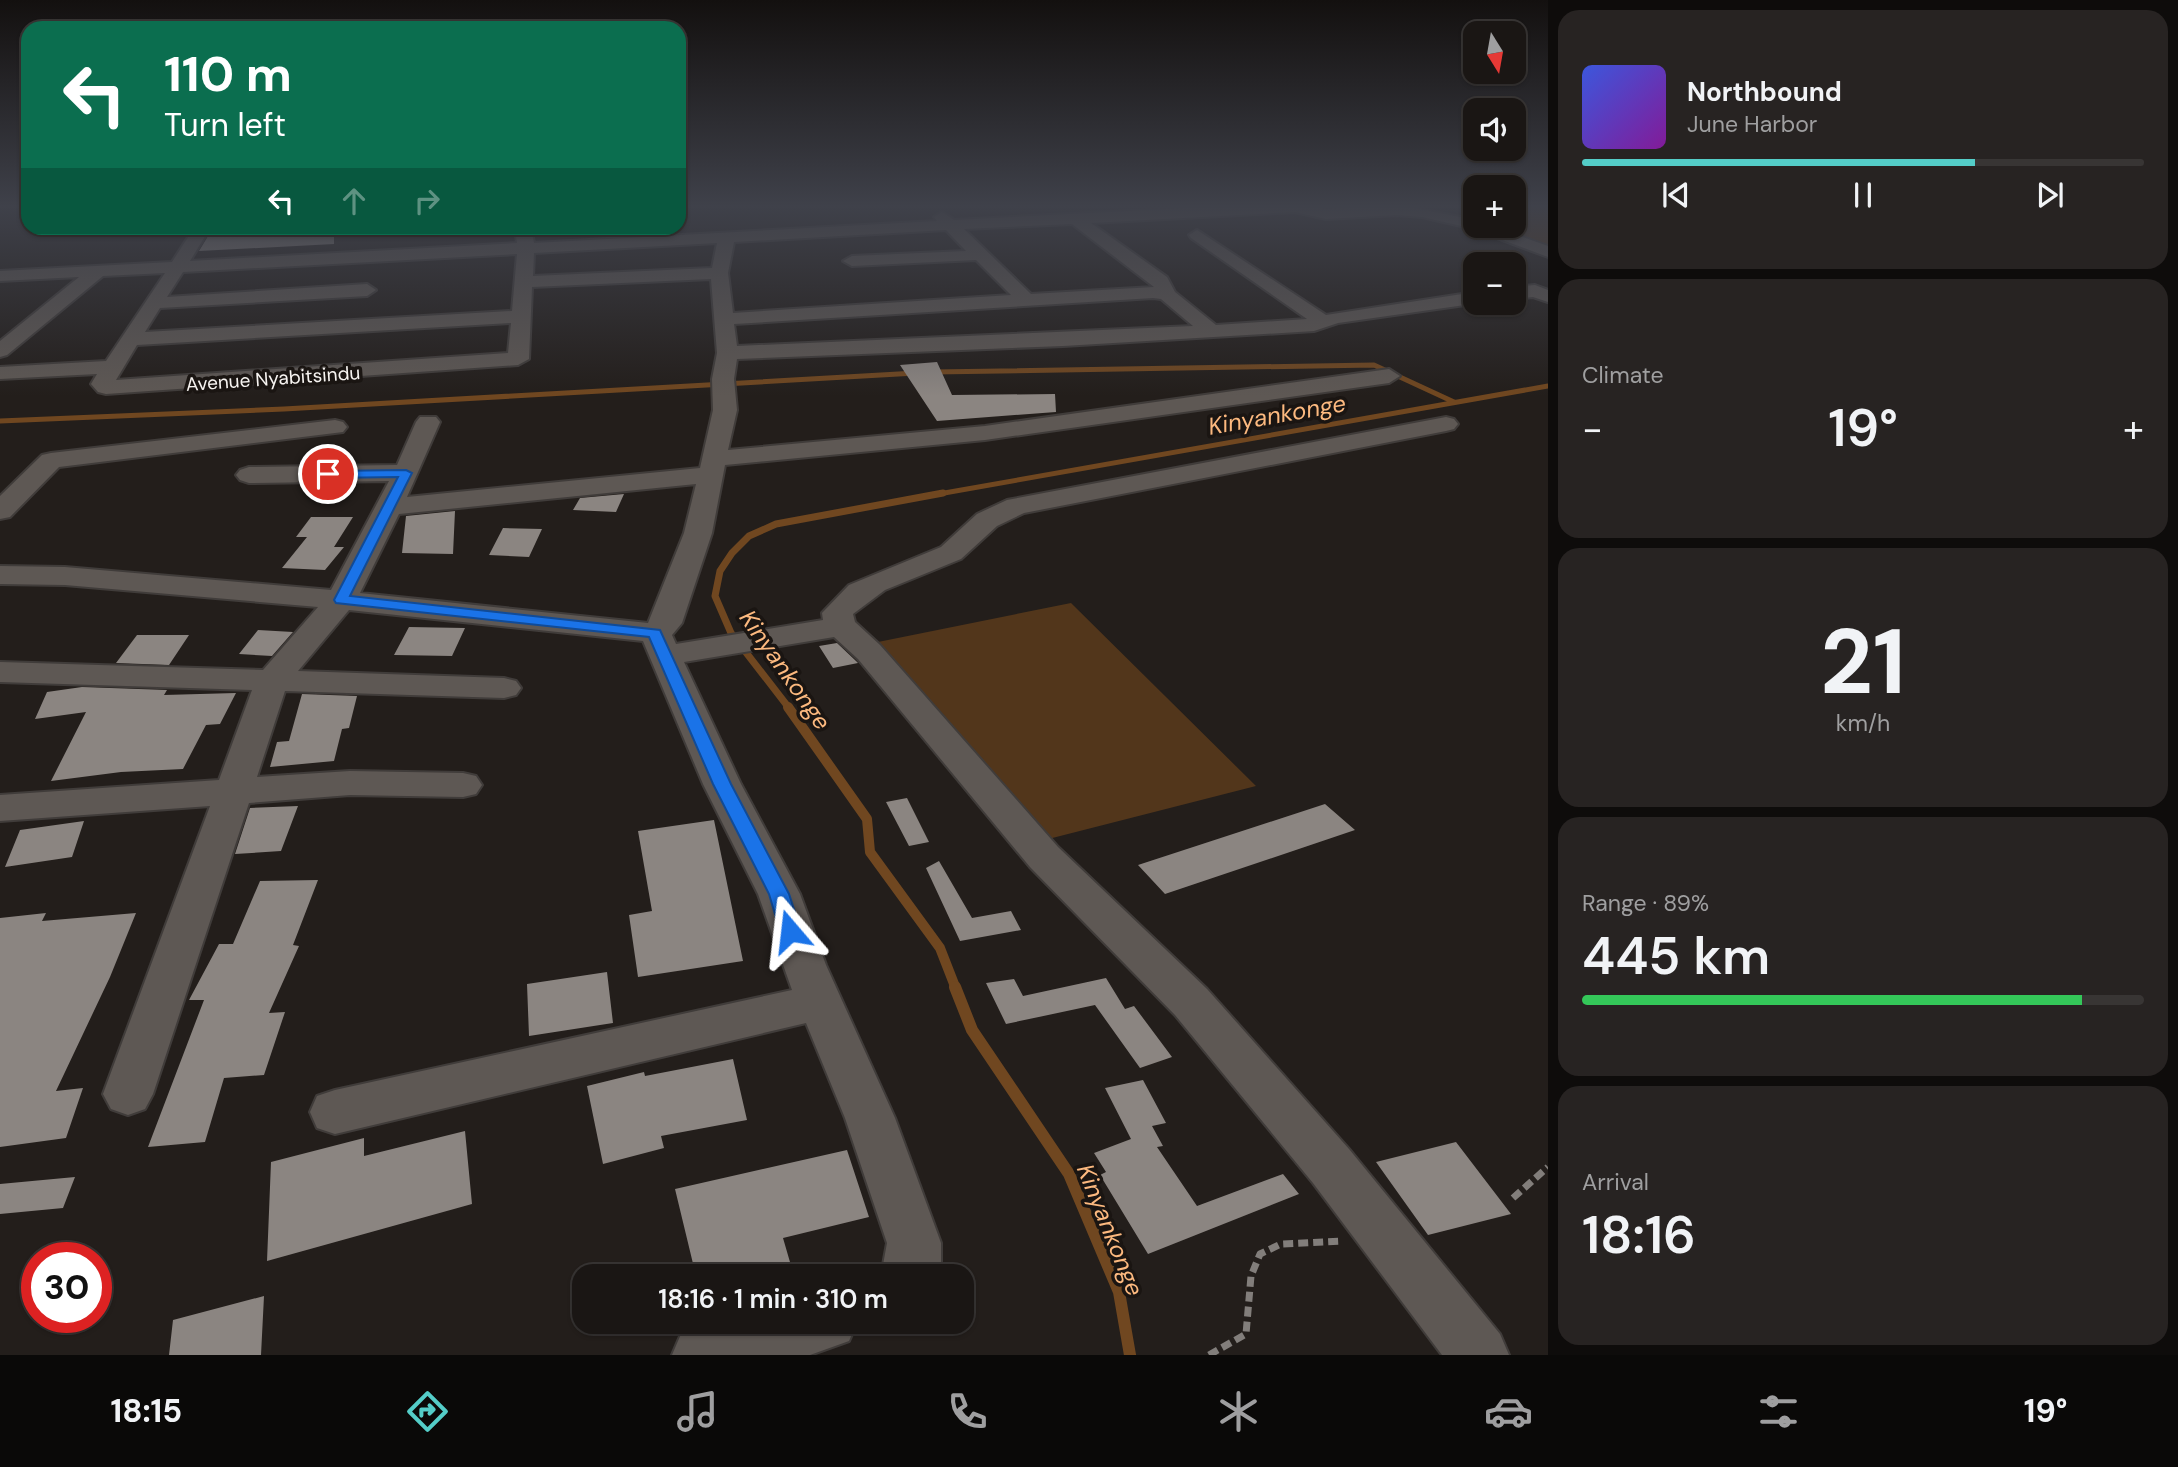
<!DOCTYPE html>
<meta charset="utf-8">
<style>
body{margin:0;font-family:"DM Sans",sans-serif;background:#272322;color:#f1f3f6;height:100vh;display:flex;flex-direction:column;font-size:26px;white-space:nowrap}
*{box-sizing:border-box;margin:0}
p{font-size:23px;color:#9f9fa0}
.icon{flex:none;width:38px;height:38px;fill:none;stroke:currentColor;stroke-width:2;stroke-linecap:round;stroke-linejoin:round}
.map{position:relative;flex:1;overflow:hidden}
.drawer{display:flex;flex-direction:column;gap:10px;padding:10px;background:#0e0c0b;width:630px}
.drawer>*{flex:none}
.banner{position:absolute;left:21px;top:21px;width:665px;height:214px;border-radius:21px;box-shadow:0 2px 5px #0004,0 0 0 2px #383534;background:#0b6e4f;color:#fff;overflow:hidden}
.needle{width:46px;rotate:169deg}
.tools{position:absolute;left:1463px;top:21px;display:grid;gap:14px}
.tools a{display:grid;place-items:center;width:63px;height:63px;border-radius:14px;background:#1a1614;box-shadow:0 2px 5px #0004,0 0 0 2px #383534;font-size:35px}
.speed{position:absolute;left:21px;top:1242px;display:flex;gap:14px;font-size:35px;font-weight:700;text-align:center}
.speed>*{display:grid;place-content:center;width:91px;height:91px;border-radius:50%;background:#1a1614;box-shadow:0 2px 5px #0004,0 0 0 2px #383534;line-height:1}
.speed .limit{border:10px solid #d22;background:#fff;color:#111}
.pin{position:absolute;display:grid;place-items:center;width:60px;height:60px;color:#fff;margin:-30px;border:4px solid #fff;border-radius:50%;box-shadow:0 2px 7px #0007}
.me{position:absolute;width:77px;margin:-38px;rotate:343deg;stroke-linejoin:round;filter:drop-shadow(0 0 5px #0008)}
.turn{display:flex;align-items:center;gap:24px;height:147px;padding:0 28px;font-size:32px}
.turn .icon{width:91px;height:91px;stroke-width:2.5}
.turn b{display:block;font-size:49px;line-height:60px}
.lanes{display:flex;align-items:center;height:66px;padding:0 28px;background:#0003;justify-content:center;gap:35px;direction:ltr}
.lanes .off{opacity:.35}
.big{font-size:52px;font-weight:600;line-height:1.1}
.drawer .tile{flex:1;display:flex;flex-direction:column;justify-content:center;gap:10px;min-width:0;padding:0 24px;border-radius:21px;background:#272322}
.drawer .dial{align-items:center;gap:0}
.dial b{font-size:91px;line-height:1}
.song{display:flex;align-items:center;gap:21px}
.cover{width:84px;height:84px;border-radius:10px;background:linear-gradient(135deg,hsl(230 70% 55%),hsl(290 70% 35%))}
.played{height:7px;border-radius:4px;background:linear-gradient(90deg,#54cdc8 70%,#383534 70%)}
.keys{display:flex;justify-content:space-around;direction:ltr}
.heat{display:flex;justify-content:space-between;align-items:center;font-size:38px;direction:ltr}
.charge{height:10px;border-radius:5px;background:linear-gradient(90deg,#34c759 89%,#383534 0)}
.trip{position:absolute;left:572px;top:1264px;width:402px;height:70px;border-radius:21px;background:#1a1614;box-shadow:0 2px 5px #0004,0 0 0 2px #383534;font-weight:600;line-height:70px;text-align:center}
.dock{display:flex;height:112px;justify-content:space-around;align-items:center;background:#0a0908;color:#9f9fa0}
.dock .icon{width:49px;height:49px}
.dock .current{color:#54cdc8}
.dock b{font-size:32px;color:#f1f3f6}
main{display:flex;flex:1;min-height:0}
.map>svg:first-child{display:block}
.green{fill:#52361b}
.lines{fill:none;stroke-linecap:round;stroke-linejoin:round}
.stream-far3{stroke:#704720;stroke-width:5}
.stream-far2{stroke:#704720;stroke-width:7}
.stream-far1{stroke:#704720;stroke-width:10}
.stream{stroke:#704720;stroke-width:12}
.building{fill:#8b8581}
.minor-casing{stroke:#403c3a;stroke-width:4}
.path{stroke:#827e7b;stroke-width:7;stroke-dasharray:10 5;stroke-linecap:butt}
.minor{fill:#5e5854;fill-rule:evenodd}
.route{fill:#1a73e8;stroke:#114b97;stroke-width:2}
.labels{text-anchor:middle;stroke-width:7;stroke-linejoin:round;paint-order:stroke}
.far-street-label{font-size:19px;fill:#f7f4f1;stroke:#1a1512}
.water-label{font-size:24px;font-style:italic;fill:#fcb97f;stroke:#1a1512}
</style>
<main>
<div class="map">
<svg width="1548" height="1355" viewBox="0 0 1548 1355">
<rect width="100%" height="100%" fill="#231e1b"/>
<path class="green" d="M1514,206H1548V245L1494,226H1514Z
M1071,603L1256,786L1021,846L873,643Z"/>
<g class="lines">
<path class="stream-far3" d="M933,372L1374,365L1454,402
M0,421L284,409L916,373
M933,495L1548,386"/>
<path class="stream-far2" d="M789,708L731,633L715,596L720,571L732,553L749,536L776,524L943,493"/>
<path class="stream-far1" d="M788,707L867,819L870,852L940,948L956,989"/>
<path class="stream" d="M955,987L972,1030L1069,1174L1119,1292L1130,1355"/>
</g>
<path class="building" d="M213,228H334V244L199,251Z
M937,362L952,395L1055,394L1056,412L937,421L900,365Z
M624,494L616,512L573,510L580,498Z
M455,511L453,554L402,553L406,516Z
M311,517H353L334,547H344L325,570L282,568L307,537H296Z
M503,528L542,529L529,557L489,555Z
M409,627L465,628L452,656L394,655Z
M258,630L293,632L272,656L239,654Z
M137,635H189L169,665L116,663Z
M837,643L856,661L858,663L833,668L819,646Z
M82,687L167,690L164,695L236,693L220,724L206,725L183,769L121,772L51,781L86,712L35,719L47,692Z
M302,694L357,696L349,728L342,729L334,761L270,767L277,742L289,741Z
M907,798L929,842L909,846L886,802Z
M1325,804L1355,830L1165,894L1138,865Z
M298,806L281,851L235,854L250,808Z
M714,820L743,961L638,977L629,915L652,911L638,831Z
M84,821L72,857L5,867L20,830Z
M939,861L972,918L1011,911L1021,930L960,941L926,868Z
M318,880L293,945L299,946L269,1013L285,1012L264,1075L224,1078L205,1142L148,1147L204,1000H189L219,944H233L260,881Z
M46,913L42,921L136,913L110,977L56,1091L83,1088L66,1138L0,1147V918Z
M607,972L613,1023L529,1036L527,984Z
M1106,978L1125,1009L1134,1006L1172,1057L1140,1068L1095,1005L1006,1024L986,983L1014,979L1023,996Z
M733,1059L747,1120L661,1136L664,1148L603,1164L587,1086L644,1072L645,1076Z
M1143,1080L1166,1123L1152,1126L1163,1146L1157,1147L1197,1206L1283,1174L1299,1194L1148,1254L1100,1175L1106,1172L1094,1153L1131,1139L1105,1088Z
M465,1131L472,1204L267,1261L271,1162L364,1138V1156Z
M1456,1142L1511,1214L1428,1235L1376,1162Z
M847,1150L869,1217L783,1238L792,1269L768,1276H696L675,1189Z
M75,1177L63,1208L0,1214V1184Z
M264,1296L261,1355H169L173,1320Z"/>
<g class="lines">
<g class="minor-casing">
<path id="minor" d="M1228,206H1322L1320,208L1326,209L1404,206L1475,220V226H1491L1548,246V257L1470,228L1422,217L1397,215L1326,219L1295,212L1091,223L1167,277L1175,292L1216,325L1307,319L1191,238L1189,235L1197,230L1326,315L1475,292V303H1479L1338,323L1314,331L1063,346L737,359L734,379L737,410L728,450L985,426L1389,369L1400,376L1389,383L985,440L725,465L712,533L682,623L672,635L676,644L823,620L822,613L849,585L941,547L977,514L1007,500L1446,417L1454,419L1458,424L1454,429L1446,431L1024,513L997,526L961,559L885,590L853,614L855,622L880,645L1058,847L1207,989L1349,1149L1500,1334L1509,1355H1442L1313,1183L1175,1015L1030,867L858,659L834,637L684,662L741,784L800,894L826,965L895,1118L941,1243V1267L937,1276H881L887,1243L845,1118L806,1023L335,1134L317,1128L310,1112L317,1096L335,1090L792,990L758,894L703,784L643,641L349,610L298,671L504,678L516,681L521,688L516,695L504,698L285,691L257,777L350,771L463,773L476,776L482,785L476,794L463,797L350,795L249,803L153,1094L145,1109L128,1115L111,1109L103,1094L210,806L0,821V795L219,780L252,690L0,682V662L263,670L318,607L65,585L0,584V566L65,567L331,590L389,481L249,483L240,480L236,475L240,470L249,467L397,465L416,422L420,417H436L440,422L407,497L700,468L713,410L712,379L717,353L711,279L532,287L529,359L518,365L106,394L98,392L91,384L97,374L0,379V367L106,361L165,273L103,276L7,355L0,357V341L79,277L0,281V271L172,262L194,228H210L190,261L517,243L515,228H531L534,243L937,221L934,217L942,212L954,220ZM1072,224L1154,287L1031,294L964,229ZM946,230L966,251L852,256L843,261L852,266L976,260L1011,295L733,313L728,273L734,242ZM717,243L712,268L533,276L534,253ZM517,254L512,311L145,332L160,308L367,296L376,290L367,284L167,297L183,272ZM1153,298L1161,299L1193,326L737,346L734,324ZM511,323L508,353L116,380L137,345ZM696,484L684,533L648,623L360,593L399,514Z
M1535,285L1548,290V302L1533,297L1514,299V287Z
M335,420L343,422L347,427L343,432L59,467L10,517L0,519V496L42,455L51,453Z
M718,1321H858L849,1341L810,1355H672L681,1334Z"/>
</g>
<path class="path" d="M1513,1198L1548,1167
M1209,1355L1246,1334L1251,1276L1260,1254L1281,1244L1341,1241"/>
<use href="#minor" class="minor"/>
</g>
<linearGradient id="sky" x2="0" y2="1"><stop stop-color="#13100f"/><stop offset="0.52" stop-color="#3f414a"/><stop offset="1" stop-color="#3f414a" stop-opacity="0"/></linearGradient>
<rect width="1548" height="396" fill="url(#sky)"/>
<path class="route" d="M406,470L412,473L350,596L660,630L731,784L789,894L801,931L798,936H783L780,931L769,894L713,784L649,637L336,603L334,600L398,477L328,478L322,474L328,471Z"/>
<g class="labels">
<g class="far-street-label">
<text transform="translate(273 378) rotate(-4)" y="7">Avenue Nyabitsindu</text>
</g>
<g class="water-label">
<text transform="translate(1277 415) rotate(-10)" y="8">Kinyankonge</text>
<text transform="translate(785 670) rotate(55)" y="8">Kinyankonge</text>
<text transform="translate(1110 1230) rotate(68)" y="8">Kinyankonge</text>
</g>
</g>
</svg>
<div class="tools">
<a><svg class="needle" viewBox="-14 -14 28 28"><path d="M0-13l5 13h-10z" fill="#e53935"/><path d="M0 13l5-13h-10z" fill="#9f9fa0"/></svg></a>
<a><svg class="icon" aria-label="sound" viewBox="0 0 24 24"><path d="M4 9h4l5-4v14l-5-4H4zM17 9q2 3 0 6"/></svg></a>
<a>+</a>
<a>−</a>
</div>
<div class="speed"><div class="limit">30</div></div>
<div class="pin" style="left:328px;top:474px;background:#d93025"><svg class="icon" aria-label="arrive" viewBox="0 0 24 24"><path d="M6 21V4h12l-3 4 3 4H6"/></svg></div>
<svg class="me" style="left:790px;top:931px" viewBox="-20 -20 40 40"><path d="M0-17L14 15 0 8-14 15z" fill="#1a73e8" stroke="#fff" stroke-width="4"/></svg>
<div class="trip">18:16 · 1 min · 310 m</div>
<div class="banner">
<div class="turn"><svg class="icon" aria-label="left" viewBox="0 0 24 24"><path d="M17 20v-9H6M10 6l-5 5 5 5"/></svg><div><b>110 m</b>Turn left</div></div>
<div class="lanes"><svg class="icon" aria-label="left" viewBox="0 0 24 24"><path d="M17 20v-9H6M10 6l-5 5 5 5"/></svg><svg class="icon off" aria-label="ahead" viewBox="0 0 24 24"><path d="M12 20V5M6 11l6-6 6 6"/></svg><svg class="icon off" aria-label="right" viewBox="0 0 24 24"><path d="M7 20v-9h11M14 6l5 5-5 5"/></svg></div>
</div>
</div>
<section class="drawer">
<div class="tile">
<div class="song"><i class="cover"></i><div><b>Northbound</b><p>June Harbor</p></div></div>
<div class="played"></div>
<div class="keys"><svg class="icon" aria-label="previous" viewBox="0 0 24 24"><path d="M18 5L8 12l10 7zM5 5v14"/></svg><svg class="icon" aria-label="pause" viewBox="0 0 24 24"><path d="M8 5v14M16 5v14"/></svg><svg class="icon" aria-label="next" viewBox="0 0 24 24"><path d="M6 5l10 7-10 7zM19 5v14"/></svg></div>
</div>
<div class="tile"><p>Climate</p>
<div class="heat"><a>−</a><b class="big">19°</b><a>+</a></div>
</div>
<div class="tile dial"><b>21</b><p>km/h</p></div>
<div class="tile"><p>Range · 89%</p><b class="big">445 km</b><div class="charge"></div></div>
<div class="tile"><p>Arrival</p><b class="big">18:16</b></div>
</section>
</main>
<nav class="dock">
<b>18:15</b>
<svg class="icon current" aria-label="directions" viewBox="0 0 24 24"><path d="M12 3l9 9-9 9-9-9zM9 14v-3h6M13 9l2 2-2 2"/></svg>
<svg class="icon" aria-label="music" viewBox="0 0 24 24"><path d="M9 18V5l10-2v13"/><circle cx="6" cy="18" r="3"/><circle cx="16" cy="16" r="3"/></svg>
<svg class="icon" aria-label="phone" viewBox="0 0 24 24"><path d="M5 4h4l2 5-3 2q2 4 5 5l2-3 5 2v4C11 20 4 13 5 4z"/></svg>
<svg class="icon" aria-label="climate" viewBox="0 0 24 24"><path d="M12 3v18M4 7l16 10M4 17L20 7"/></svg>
<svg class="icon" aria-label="car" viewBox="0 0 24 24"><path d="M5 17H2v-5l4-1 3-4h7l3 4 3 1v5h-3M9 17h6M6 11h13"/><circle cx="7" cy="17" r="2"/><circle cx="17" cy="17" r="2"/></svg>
<svg class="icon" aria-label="filters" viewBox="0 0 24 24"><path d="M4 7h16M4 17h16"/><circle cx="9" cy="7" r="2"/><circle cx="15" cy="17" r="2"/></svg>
<b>19°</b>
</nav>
